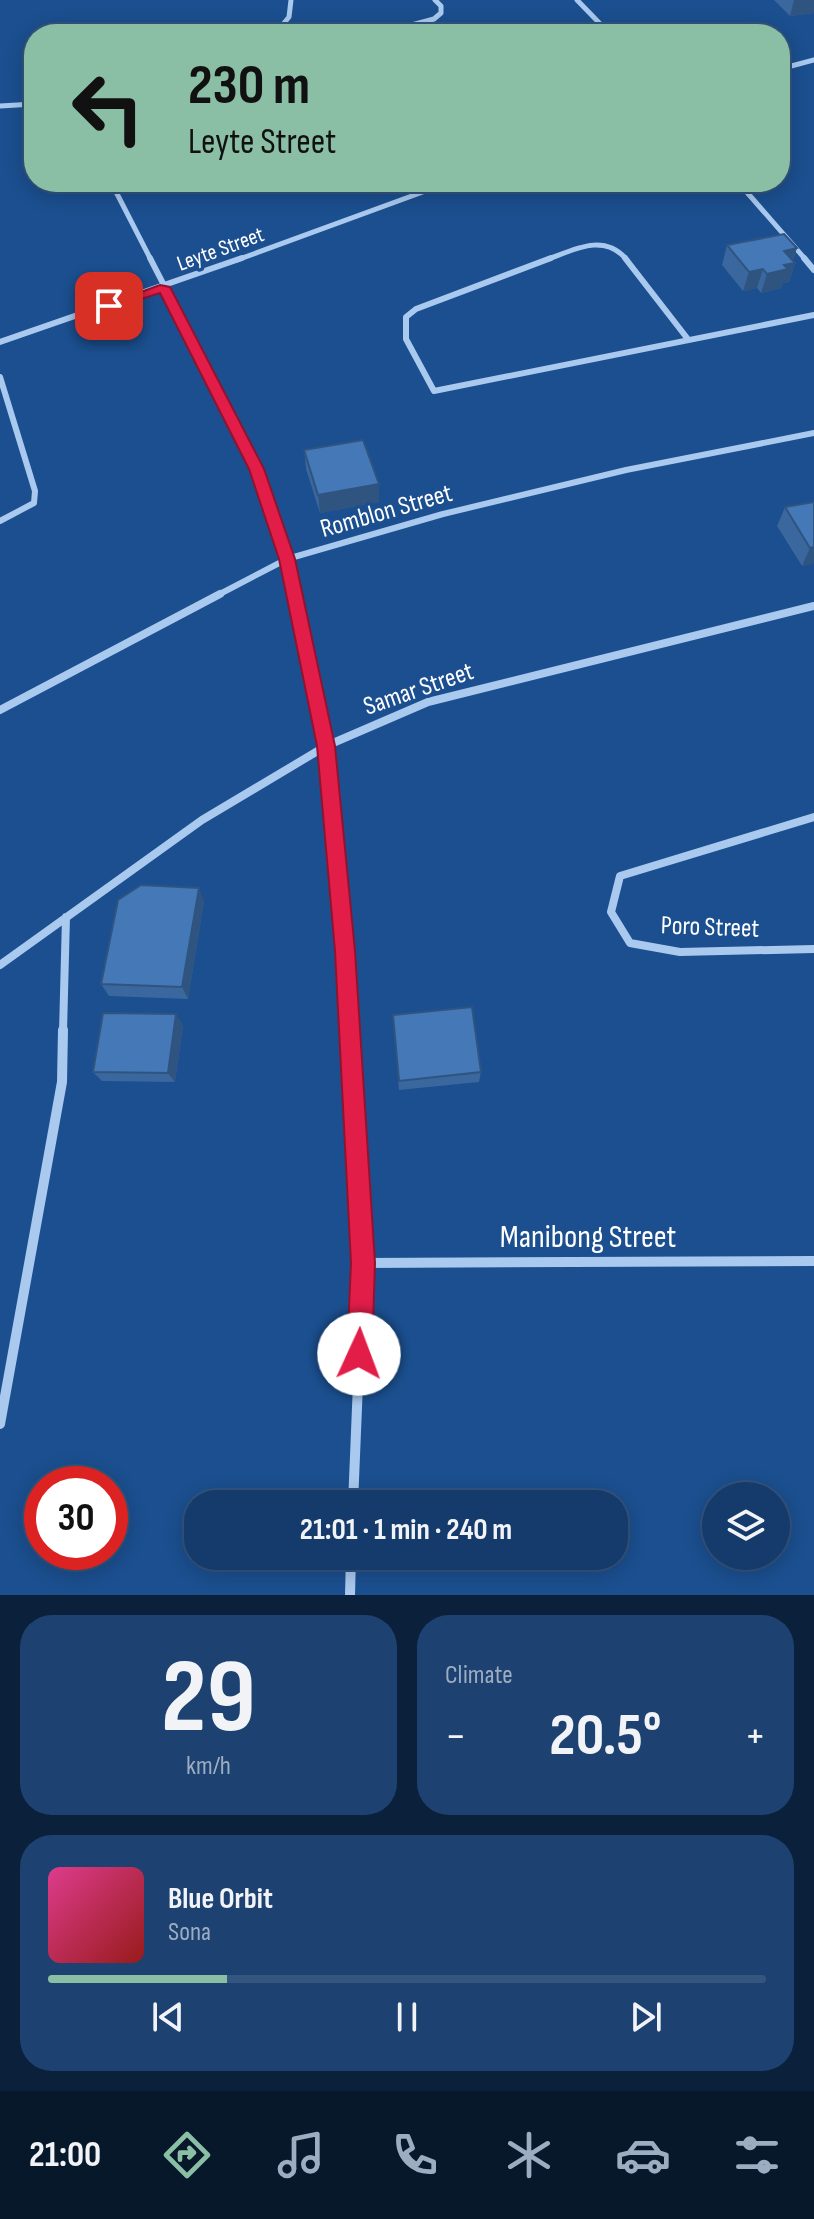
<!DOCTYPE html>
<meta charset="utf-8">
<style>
body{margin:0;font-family:"Sofia Sans Condensed",sans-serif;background:#1d4271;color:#f1f3f6;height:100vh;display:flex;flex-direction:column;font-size:30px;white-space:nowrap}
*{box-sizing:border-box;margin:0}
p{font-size:26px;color:#9dadc1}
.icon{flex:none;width:44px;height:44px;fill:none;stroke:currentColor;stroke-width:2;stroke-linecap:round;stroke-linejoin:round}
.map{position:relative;height:1595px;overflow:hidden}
.details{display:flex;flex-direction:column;gap:20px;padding:20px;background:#0b203b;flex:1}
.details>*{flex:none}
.hud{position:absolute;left:24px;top:24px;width:766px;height:168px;border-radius:32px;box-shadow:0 4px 20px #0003,0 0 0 2px #33557e;background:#8abfa5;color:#111;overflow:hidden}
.controls{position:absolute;left:702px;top:1482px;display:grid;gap:16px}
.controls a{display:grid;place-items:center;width:88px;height:88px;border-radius:50%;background:#143b6b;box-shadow:0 4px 20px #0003,0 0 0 2px #33557e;font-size:40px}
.speed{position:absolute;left:24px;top:1466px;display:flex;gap:16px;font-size:40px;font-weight:700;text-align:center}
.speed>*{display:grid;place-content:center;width:104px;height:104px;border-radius:50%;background:#143b6b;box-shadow:0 4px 20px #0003,0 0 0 2px #33557e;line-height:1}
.speed .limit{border:12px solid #d22;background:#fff;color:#111}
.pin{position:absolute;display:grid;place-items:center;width:68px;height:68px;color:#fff;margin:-34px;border-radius:16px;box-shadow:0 4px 12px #0006}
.me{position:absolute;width:88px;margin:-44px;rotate:2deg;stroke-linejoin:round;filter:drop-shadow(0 0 6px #0008)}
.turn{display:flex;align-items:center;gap:28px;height:168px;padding:0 32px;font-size:36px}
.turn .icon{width:104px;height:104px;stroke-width:2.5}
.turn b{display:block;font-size:56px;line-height:68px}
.big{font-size:60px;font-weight:700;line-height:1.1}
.details .tile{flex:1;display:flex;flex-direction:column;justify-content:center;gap:12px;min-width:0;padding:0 28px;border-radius:32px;background:#1d4271}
.details .dial{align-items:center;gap:0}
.dial b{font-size:104px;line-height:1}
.song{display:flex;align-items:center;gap:24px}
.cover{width:96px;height:96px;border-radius:12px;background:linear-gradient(135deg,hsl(330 70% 55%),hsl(0 70% 35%))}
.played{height:8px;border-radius:4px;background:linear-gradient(90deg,#8abfa5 25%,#33557e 25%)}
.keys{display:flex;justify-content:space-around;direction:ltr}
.heat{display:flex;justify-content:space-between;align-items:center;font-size:44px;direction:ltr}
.details .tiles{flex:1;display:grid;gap:20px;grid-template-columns:1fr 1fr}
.tile:last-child{grid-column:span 2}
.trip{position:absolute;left:184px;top:1490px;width:444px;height:80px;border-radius:32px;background:#143b6b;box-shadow:0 4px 20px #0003,0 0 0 2px #33557e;font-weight:700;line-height:80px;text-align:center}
.menu{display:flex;height:128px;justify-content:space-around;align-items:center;background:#08182b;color:#9dadc1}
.menu .icon{width:56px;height:56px}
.menu .on{color:#8abfa5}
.menu b{font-size:36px;color:#f1f3f6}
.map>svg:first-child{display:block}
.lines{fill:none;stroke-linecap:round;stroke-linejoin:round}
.minor-far3{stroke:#a9c9ee;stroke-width:5}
.minor-far2{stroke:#a9c9ee;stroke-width:6}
.minor-far1{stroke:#a9c9ee;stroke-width:8}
.minor{stroke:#a9c9ee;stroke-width:10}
.wall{fill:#3a679d}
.shaded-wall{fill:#305480}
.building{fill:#4478b7;stroke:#305480;stroke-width:2}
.route{fill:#e11d48;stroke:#92132f;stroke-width:2}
.labels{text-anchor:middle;stroke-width:7;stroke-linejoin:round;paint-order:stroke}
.far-street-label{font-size:22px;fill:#fff;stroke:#1b4f8f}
.street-label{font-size:26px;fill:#fff;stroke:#1b4f8f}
.near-street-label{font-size:32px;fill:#fff;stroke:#1b4f8f}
</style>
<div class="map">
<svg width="814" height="1595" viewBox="0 0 814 1595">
<rect width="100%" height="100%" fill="#1b4f8f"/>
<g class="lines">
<path class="minor-far3" d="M577,0L610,34
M275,34L289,17L291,0
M378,34L434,19L441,13V6L435,0
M780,69L814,60
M0,106L34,104
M111,182L151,260
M738,182L806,260
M112,185L128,182
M237,260L450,182
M546,260C573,250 604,232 627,260"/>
<path class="minor-far2" d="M150,258C206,368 269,475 295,596
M551,258L416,309L406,317V339L434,391L814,315
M625,258L687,338
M804,258L814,270
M0,342L242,258
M0,377L35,491L34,503L0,521
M216,596L287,559L443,514L626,470L814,433"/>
<path class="minor-far1" d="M294,594L326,746L350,1032
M0,710L220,594
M814,817L620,876L611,912L630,943L680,952L814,949
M0,965L202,820L326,746L428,702L814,606
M63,1032L66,917"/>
<path class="minor" d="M350,1030L363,1263L353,1504
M363,1263L814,1261
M0,1424L62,1082L63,1030
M350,1595L351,1556"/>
</g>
<path class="wall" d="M774,0H814V13L790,16Z
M727,245L797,248L793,260L795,263L789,282L783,283L781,288L761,293L757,288L743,291L722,265Z
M304,450L379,502L320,513L306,469Z
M814,502V563L802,566L777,526L785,507Z
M204,901L188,999L109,996L101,984Z
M393,1015L481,1072L479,1082L399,1090Z
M183,1025L175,1082L102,1081L93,1072Z"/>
<path class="shaded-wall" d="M794,0H814V13L790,16Z
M797,248L791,264L795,263L789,282L783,283L781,288L761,293L767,274L784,251Z
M763,269L757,288L743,291L749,272Z
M379,484V502L320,513L318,495Z
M814,547V563L802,566L810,548Z
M199,888L204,901L188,999L182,987Z
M176,1014L183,1025L175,1082L168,1073Z"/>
<path class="building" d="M784,234L797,248L784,251L795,263L784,265L788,269L767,274L763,269L749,272L727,245Z
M363,440L379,484L318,495L304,450Z
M814,502V547L810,548L785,507Z
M141,885L199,888L182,987L101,984L118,900Z
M472,1007L481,1072L399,1081L393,1015Z
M103,1013L176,1014L168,1073L93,1072Z"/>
<path class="route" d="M160,285L170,287L264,469L295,559L335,746L355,951L375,1263L372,1354L368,1362L359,1366L351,1362L347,1354L351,1263L335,951L317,746L279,559L249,469L160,293L109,309L103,306Z"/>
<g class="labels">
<g class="far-street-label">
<text transform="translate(220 248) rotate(-20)" y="8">Leyte Street</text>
</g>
<g class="street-label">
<text transform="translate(386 510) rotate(-16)" y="9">Romblon Street</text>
<text transform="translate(418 688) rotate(-19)" y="9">Samar Street</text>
<text transform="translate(710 926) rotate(2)" y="9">Poro Street</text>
</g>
<g class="near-street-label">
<text x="588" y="1247">Manibong Street</text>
</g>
</g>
</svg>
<div class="controls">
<a><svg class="icon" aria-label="layers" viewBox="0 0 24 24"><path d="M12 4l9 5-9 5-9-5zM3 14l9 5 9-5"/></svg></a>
</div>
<div class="speed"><div class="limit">30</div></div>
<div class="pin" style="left:109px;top:306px;background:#d93025"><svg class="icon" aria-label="arrive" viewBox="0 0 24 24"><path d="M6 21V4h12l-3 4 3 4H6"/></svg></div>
<svg class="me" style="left:359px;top:1354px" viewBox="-20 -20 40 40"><circle r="19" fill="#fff"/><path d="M0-13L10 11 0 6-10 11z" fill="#e11d48"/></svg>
<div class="trip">21:01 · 1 min · 240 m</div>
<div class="hud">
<div class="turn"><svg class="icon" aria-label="left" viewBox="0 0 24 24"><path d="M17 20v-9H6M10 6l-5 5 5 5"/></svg><div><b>230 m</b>Leyte Street</div></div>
</div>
</div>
<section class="details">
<div class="tiles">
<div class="tile dial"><b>29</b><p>km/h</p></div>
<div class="tile"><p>Climate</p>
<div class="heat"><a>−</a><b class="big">20.5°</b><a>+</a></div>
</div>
<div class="tile">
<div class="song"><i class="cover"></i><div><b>Blue Orbit</b><p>Sona</p></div></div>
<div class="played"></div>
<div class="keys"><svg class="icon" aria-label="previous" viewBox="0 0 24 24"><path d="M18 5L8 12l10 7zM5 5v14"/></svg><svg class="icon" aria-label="pause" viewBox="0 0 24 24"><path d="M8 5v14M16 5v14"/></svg><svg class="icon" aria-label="next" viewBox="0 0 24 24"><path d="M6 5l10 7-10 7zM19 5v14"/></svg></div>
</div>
</div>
</section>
<nav class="menu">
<b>21:00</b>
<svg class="icon on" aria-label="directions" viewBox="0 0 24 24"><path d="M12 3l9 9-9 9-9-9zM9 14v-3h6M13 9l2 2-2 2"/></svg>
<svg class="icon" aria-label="music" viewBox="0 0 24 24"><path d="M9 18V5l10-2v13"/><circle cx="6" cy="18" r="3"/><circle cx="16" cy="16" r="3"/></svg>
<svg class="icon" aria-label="phone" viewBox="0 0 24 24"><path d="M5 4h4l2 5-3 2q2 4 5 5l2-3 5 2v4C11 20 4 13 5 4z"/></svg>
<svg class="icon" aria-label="climate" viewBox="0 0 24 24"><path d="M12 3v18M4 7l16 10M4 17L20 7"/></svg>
<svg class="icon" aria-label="car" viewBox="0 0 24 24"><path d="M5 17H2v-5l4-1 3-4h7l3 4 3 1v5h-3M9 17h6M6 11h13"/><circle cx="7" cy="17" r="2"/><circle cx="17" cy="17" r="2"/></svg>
<svg class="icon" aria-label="filters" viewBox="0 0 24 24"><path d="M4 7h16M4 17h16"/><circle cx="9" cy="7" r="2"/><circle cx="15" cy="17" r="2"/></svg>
</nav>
